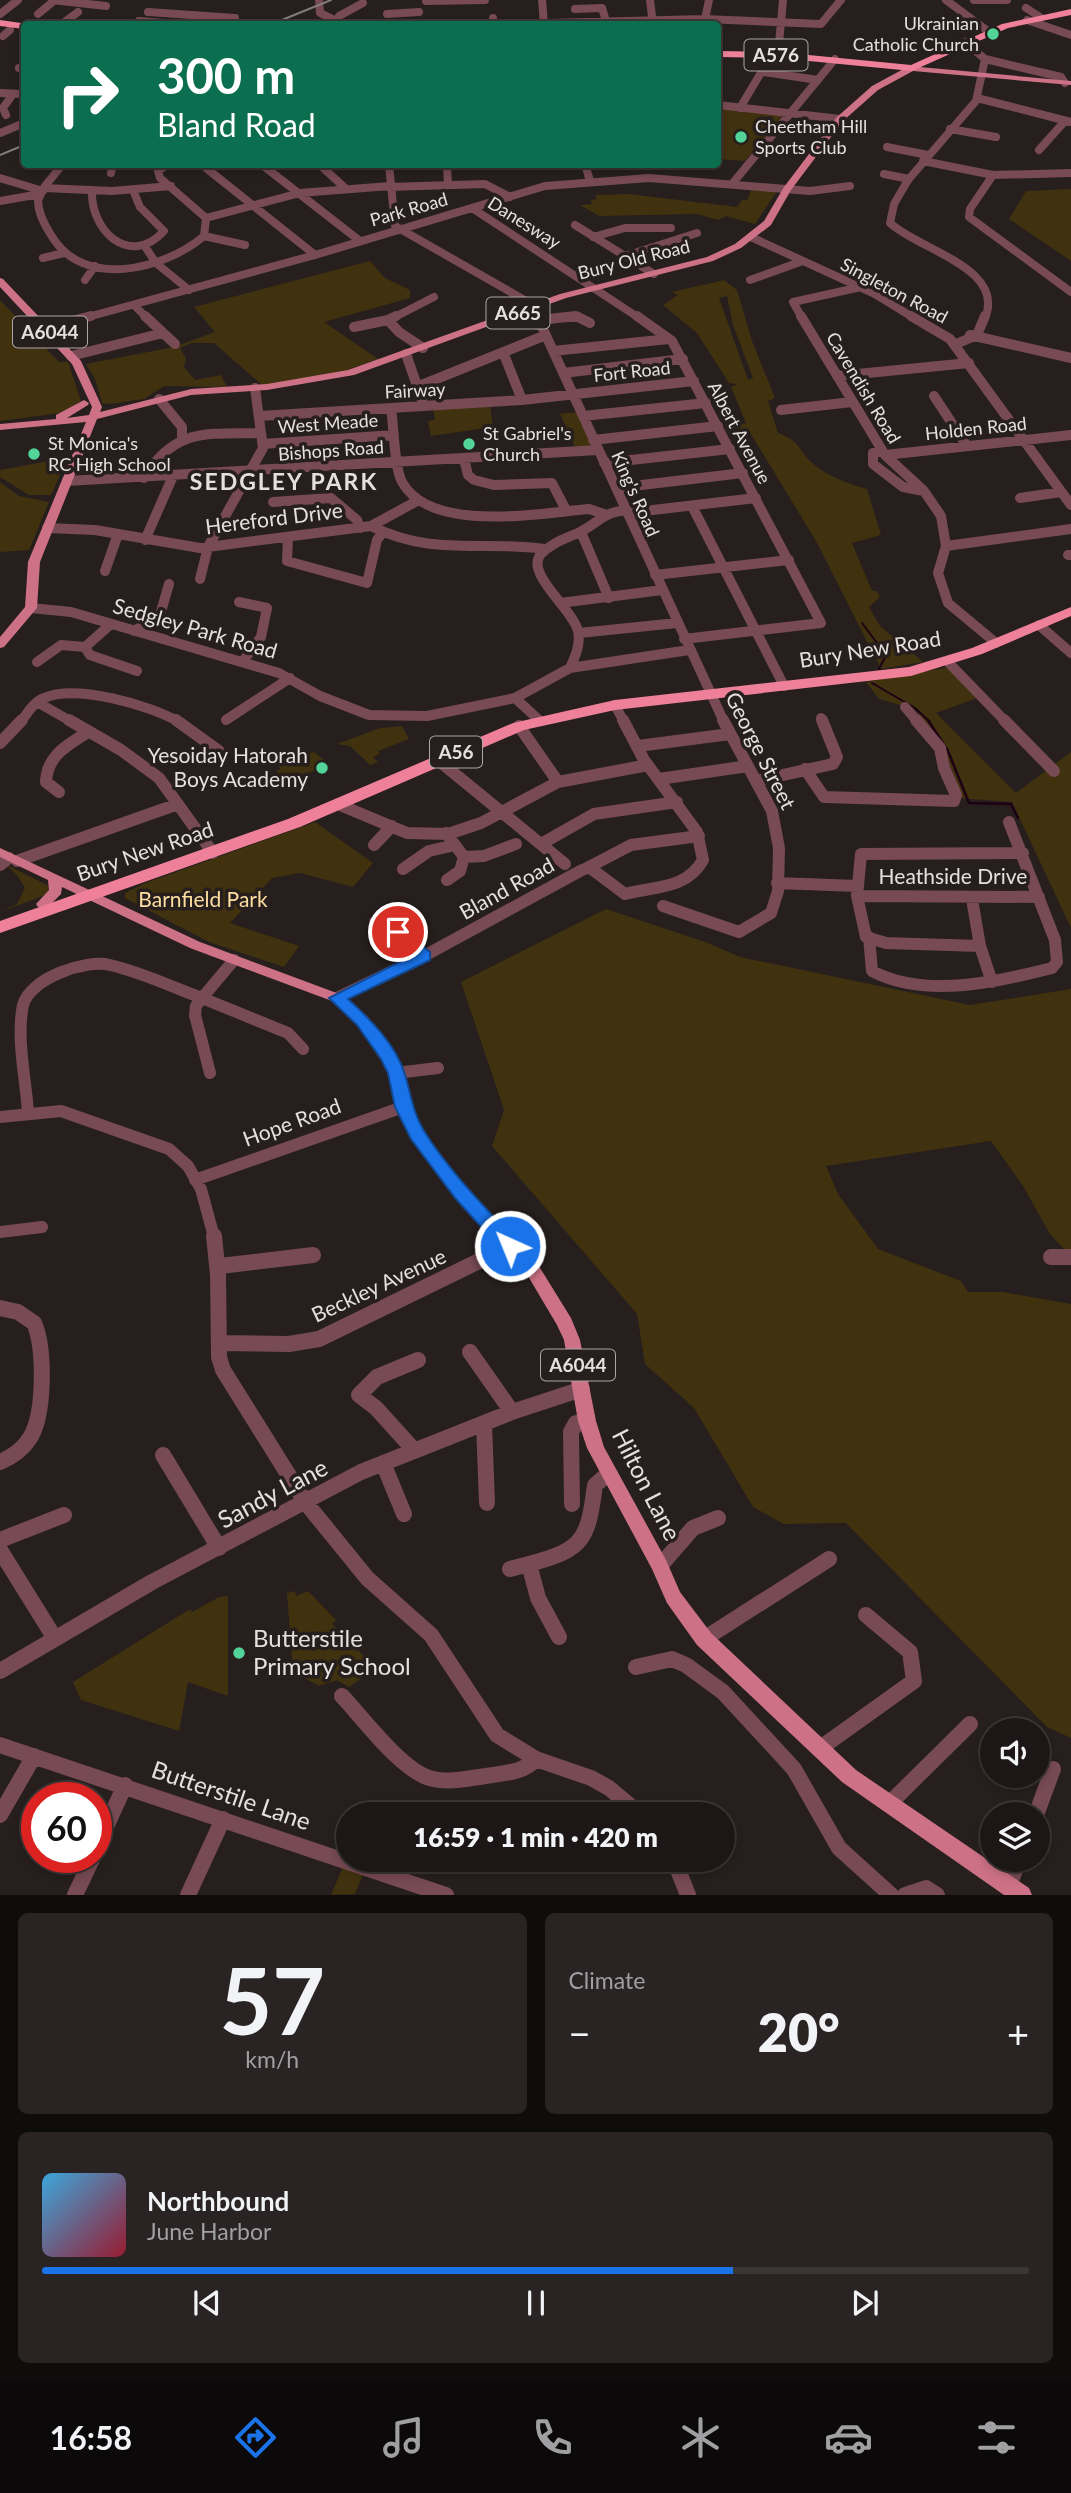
<!DOCTYPE html>
<meta charset="utf-8">
<style>
body{margin:0;font-family:Lato,sans-serif;background:#292423;color:#f1f3f6;height:100vh;display:flex;flex-direction:column;font-size:26px;white-space:nowrap}
*{box-sizing:border-box;margin:0}
p{font-size:23px;color:#a09fa1}
.icon{flex:none;width:38px;height:38px;fill:none;stroke:currentColor;stroke-width:2;stroke-linecap:round;stroke-linejoin:round}
.map{position:relative;height:1895px;overflow:hidden}
.drawer{display:flex;flex-direction:column;gap:18px;padding:18px;background:#0f0d0c;flex:1}
.drawer>*{flex:none}
.top-card{position:absolute;left:21px;top:21px;width:700px;height:147px;border-radius:7px;box-shadow:0 4px 10px #0003,0 0 0 2px #3a3635;background:#0b6e4f;color:#fff;overflow:hidden}
.tools{position:absolute;left:980px;top:1718px;display:grid;gap:14px}
.tools a{display:grid;place-items:center;width:70px;height:70px;border-radius:50%;background:#1c1716;box-shadow:0 4px 10px #0003,0 0 0 2px #3a3635;font-size:35px}
.speed{position:absolute;left:21px;top:1782px;display:flex;gap:14px;font-size:35px;font-weight:700;text-align:center}
.speed>*{display:grid;place-content:center;width:91px;height:91px;border-radius:50%;background:#1c1716;box-shadow:0 4px 10px #0003,0 0 0 2px #3a3635;line-height:1}
.speed .limit{border:10px solid #d22;background:#fff;color:#111}
.pin{position:absolute;display:grid;place-items:center;width:60px;height:60px;color:#fff;margin:-30px;border:4px solid #fff;border-radius:50%;box-shadow:0 2px 7px #0007}
.me{position:absolute;width:77px;margin:-38px;rotate:316deg;stroke-linejoin:round;filter:drop-shadow(0 0 5px #0008)}
.turn{display:flex;align-items:center;gap:24px;height:147px;padding:0 21px;font-size:32px}
.turn .icon{width:91px;height:91px;stroke-width:2.5}
.turn b{display:block;font-size:49px;line-height:60px}
.big{font-size:52px;font-weight:800;line-height:1.1}
.drawer .card{flex:1;display:flex;flex-direction:column;justify-content:center;gap:10px;min-width:0;padding:0 24px;border-radius:10px;background:#292423}
.drawer .dial{align-items:center;gap:0}
.dial b{font-size:91px;line-height:1}
.song{display:flex;align-items:center;gap:21px}
.cover{width:84px;height:84px;border-radius:10px;background:linear-gradient(135deg,hsl(200 70% 55%),hsl(350 70% 35%))}
.played{height:7px;border-radius:4px;background:linear-gradient(90deg,#1a73e8 70%,#3a3635 70%)}
.keys{display:flex;justify-content:space-around;direction:ltr}
.heat{display:flex;justify-content:space-between;align-items:center;font-size:38px;direction:ltr}
.drawer .tiles{flex:1;display:grid;gap:18px;grid-template-columns:1fr 1fr}
.card:last-child{grid-column:span 2}
.trip{position:absolute;left:336px;top:1802px;width:399px;height:70px;border-radius:35px;background:#1c1716;box-shadow:0 4px 10px #0003,0 0 0 2px #3a3635;font-weight:800;line-height:70px;text-align:center}
.tab-bar{display:flex;height:112px;justify-content:space-around;align-items:center;background:#0b0909;color:#a09fa1}
.tab-bar .icon{width:49px;height:49px}
.tab-bar .current{color:#1a73e8}
.tab-bar b{font-size:32px;color:#f1f3f6}
.map>svg:first-child{display:block}
.green{fill:#40310f;fill-rule:evenodd}
.lines{fill:none;stroke-linecap:round;stroke-linejoin:round}
.stream-far1{stroke:#1d0014;stroke-width:2}
.stream{stroke:#1d0014;stroke-width:2.5}
.minor-far3{stroke:#774a54;stroke-width:8}
.minor-far2{stroke:#774a54;stroke-width:10}
.minor-far1{stroke:#774a54;stroke-width:12}
.minor{stroke:#774a54;stroke-width:16}
.major{fill:#cd7186;fill-rule:evenodd}
.highway{fill:#ef809a;fill-rule:evenodd}
.tram{stroke:#837c7b;stroke-width:2}
.route{fill:#1a73e8;stroke:#114b97;stroke-width:2}
.poi-dot{fill:#52d397;stroke:#261f1d;stroke-width:2.5}
.labels{text-anchor:middle;stroke-width:7;stroke-linejoin:round;paint-order:stroke}
.far-poi-label{font-size:18px;fill:#e5e0df;stroke:#261f1d;text-anchor:start}
.far-street-label{font-size:18px;fill:#e5e0df;stroke:#261f1d}
.shield{fill:#261f1d;stroke:#aca6a5;stroke-width:2}
.shield-label{font-size:19px;font-weight:bold;fill:#e5e0df}
.street-label{font-size:21px;fill:#e5e0df;stroke:#261f1d}
.poi-label{font-size:21px;fill:#e5e0df;stroke:#261f1d;text-anchor:end}
.park-label{font-size:21px;fill:#fedea0;stroke:#261f1d}
.far-district-label{font-size:23px;font-weight:bold;letter-spacing:2px;fill:#e5e0df;stroke:#261f1d}
.near-street-label{font-size:24px;fill:#e5e0df;stroke:#261f1d}
.near-poi-label{font-size:24px;fill:#e5e0df;stroke:#261f1d;text-anchor:start}
</style>
<div class="map">
<svg width="1071" height="1895" viewBox="0 0 1071 1895">
<rect width="100%" height="100%" fill="#261f1d"/>
<path class="green" d="M718,109H721L784,114L745,161L718,159Z
M752,188L777,191L755,224L726,216L718,220L697,214L599,216L580,205L593,204L590,200L597,199L595,195L629,194L737,207L742,200H747Z
M1071,189V261L1009,219L1026,191Z
M370,261L385,278L410,290V298L324,322L378,359L338,373L262,385L214,343H191L180,348L186,359L184,367L195,380L221,375L227,387L164,386L144,399L110,404L102,403L95,379L86,364L174,347L215,332L194,307Z
M724,280L737,290L752,341L775,398L768,401L778,433C803,443 795,446 811,462C825,475 848,484 867,489L881,535L852,543L872,591H877L880,597L869,607L880,626L923,662L881,669L816,541L749,431L728,433L724,427L746,423L731,387L738,384L729,383L697,333L663,305L678,295L672,292ZM727,296L733,325L753,378L748,380L719,298Z
M0,300L59,362H68L81,401L61,413L0,421Z
M490,404L493,427L431,436L428,421L435,420L433,408L445,410L439,407Z
M577,412L592,446L576,449L560,414Z
M49,461L66,462L51,495H29L0,477V470Z
M0,482L19,496L49,502L29,550L0,552Z
M949,667L977,698L936,713L1016,793L1071,752V928L1012,802L958,798L942,747L915,709L879,699L866,682Z
M402,726L409,739L378,751L380,754L373,757L378,762L370,765L350,746L337,744L380,728Z
M314,752L327,762L323,767L291,780H286L276,771L281,769L276,764Z
M315,822L373,863L353,887L300,873L272,878L230,923L299,946L284,967L209,942L125,898V893L143,884Z
M5,864L49,886V891L43,896L0,912L17,904L25,888L17,875Z
M606,909L708,943L740,957L970,1005L1071,989V1249L1065,1250L1050,1234L1023,1186L991,1141L826,1166L838,1194L878,1249L961,1281L968,1292H1003L1071,1304V1738L1047,1727L846,1523L784,1524L753,1507L694,1408L645,1364L637,1314L492,1146L504,1110L461,982Z
M295,1591L296,1596L308,1591L336,1620L332,1624L376,1668L349,1687L337,1680L319,1686L293,1672L287,1593Z
M228,1596V1696L188,1682L179,1731L81,1700L73,1682L190,1609L192,1612L219,1597Z
M345,1862L365,1870L355,1894L331,1895Z"/>
<g class="lines">
<path class="stream-far1" d="M862,623L886,655L879,669
M872,683L915,708L930,722"/>
<path class="stream" d="M928,720L948,751L969,803L1011,804L1018,818"/>
<path class="minor-far3" d="M52,0L106,6
M319,0L320,13L337,21
M542,0L544,24
M650,0L653,24
M946,0L989,32
M974,0H1007
M426,1L485,0
M1026,8L1040,17
M575,9L602,8L606,21
M148,12L235,18
M0,14L18,0
M38,14L55,0
M387,14L419,12
M493,18V24
M1027,20L1071,35
M139,21L177,24
M62,24L78,12
M336,24L339,16L363,3
M509,24L704,19L821,24L841,0
M704,24L709,0
M3,36L10,30
M965,42L985,59L976,101L908,180L894,204L890,223C919,250 1006,268 985,318
M778,55L783,0
M985,59L1061,77L1065,83
M19,68L24,69
M764,72L818,80
M0,93L24,94
M977,98L1071,122
M718,105L840,119
M740,108L772,54
M6,115L3,108L13,94
M950,129L996,137
M0,133L24,123
M887,147L928,155
M1039,150L1065,121
M923,161L993,175L1071,173
M63,164L45,186L38,200C38,213 44,224 51,235C83,290 164,270 204,236L206,218L160,178L158,171L168,164
M201,164L315,255
M261,164L360,241
M319,164L345,188
M389,164L395,226L535,306
M585,164L590,181
M447,166L448,185
M111,173L113,164
M884,174L909,179
M993,175L970,209L969,217L1071,292
M0,178L43,191
M732,184L835,59
M390,187L485,184L510,197
M44,188L112,191L171,186
M92,190C90,231 130,268 164,231L140,207L133,190
M0,201L40,194
M472,208L639,318
M206,218L300,193L390,186
M575,225L654,274
M204,236L245,245
M593,237L625,228H671
M751,237L875,294L914,318
M144,245L156,263L189,290
M625,256L697,233
M43,258L64,253
M85,280L95,266
M750,280L800,262
M135,306L147,318
M533,307L538,318
M84,318L315,255L545,186L649,178L810,191L850,186
M393,318L434,297
M561,318H579
M802,318L793,302L861,287"/>
<path class="minor-far2" d="M145,316L175,344
M537,316L724,722
M637,316L672,341L821,623L684,639
M801,316L885,455L924,491L941,516L946,546L938,573L948,603L996,643
M911,316L950,339L1071,505
M388,320L396,316
M539,320L576,316L590,323
M354,327L388,320L399,332L423,348
M46,328L91,316
M970,335L1071,358
M956,344L977,335L985,316
M553,351L669,339
M503,352L522,400
M406,354L424,406
M71,356L163,333
M563,373L683,359
M837,376L969,363
M419,386L546,335
M934,396L967,446
M159,399L182,427V437
M391,408C394,427 394,467 402,482C431,534 540,513 589,509L604,514
M781,410L852,402
M259,416L522,400L694,381
M583,416L706,403
M593,440L718,426
M263,444L394,435
M882,451L873,453V464L903,487L924,491
M885,455L1071,435
M464,459L468,475L474,480L494,485L552,483L566,510
M604,463L730,449
M144,478C175,427 208,434 261,433
M67,481L598,450
M616,488L743,473
M1020,498L1061,492
M273,502L331,498L357,520L360,528
M692,506L784,686
M627,513L756,498
M371,526C433,557 481,540 544,549
M47,528L95,530L200,548L371,526L417,501
M581,532L609,598
M288,537L287,561L367,583L377,540L383,532
M145,540L173,476
M946,546L1071,529
M1068,555H1071
M105,571L118,534
M655,575L789,560
M200,579L208,547L263,448L255,388
M239,602L267,608L261,637L243,661
M560,603L662,590
M31,608L71,612L279,673L320,696L369,715L427,716L515,698L540,721
M1039,625L1071,653
M134,631L160,615L169,584
M579,633L677,623
M85,647L111,624
M37,662L61,645L85,647L90,655L137,671
M948,662L1006,722
M570,668L689,650
M515,698L570,668C575,657 581,644 578,631C573,609 524,573 541,554C551,543 565,539 578,533C599,523 601,513 626,510
M37,702L72,722
M615,705L624,722
M905,707L918,722
M821,718L823,722
M226,720L290,678
M21,722C27,713 34,702 44,698C76,684 150,705 179,722"/>
<path class="minor-far1" d="M69,720L121,750L159,778L213,853
M176,720L219,751
M1004,720L1054,771
M519,726L558,782
M0,743L22,720
M638,746L730,734
M438,760L565,864
M805,769L824,797L954,801L956,795L944,768L940,748L916,720
M659,779L748,766
M756,781L833,764L837,757L822,720
M59,792L46,782C47,755 68,745 88,732
M340,805L407,833L448,834L481,823L558,782L648,765
M446,833L464,857L484,856L516,844
M541,844L594,814L677,802
M374,845L392,826
M17,861L178,804
M0,865L9,858
M589,867L625,894C654,886 686,890 703,860L697,832L644,760L623,720
M403,869L429,851L455,845
M585,869L631,845L699,836
M447,880L460,871L464,857
M777,883L858,886
M859,896L1039,897
M972,899L980,946L992,982
M663,906L739,932L771,913L778,891L779,848L772,811L723,720
M390,916L401,920V929L389,934L376,930L375,922Z
M398,932L424,956
M869,937L872,971C925,999 997,982 1052,968L1057,962L1055,940L1009,822
M980,946L886,943L866,937L857,896L861,854L1023,853
M337,998L424,956L582,870
M210,1073L195,1015L196,1006L202,998L288,1033L303,1049
M396,1073L438,1068
M28,1113C26,1079 16,1039 23,1005C30,978 86,959 110,965C141,972 172,987 202,998L234,960
M0,1117L61,1111L169,1149L188,1166L201,1189L214,1237
M195,1180L403,1107
M0,1232L42,1227"/>
<path class="minor" d="M214,1236L218,1275L219,1357L223,1370L306,1503L367,1578L431,1635L497,1735L536,1759L591,1778L609,1788L641,1815
M1051,1257H1071
M220,1266L313,1255
M0,1308L18,1312L34,1323C45,1348 45,1414 30,1438C23,1449 12,1457 0,1462
M219,1343L289,1344L319,1339L510,1246
M470,1352L512,1412
M484,1423L487,1503
M414,1450L376,1408L359,1395L377,1377L418,1360
M163,1455L219,1548
M383,1463L404,1514
M572,1504L571,1432L576,1423L587,1421
M0,1540L64,1515
M0,1550L54,1637
M660,1566L693,1528L718,1518
M510,1569L529,1564
M559,1637L538,1598L529,1564C584,1550 588,1539 595,1485L608,1474
M704,1639L829,1559
M636,1667L672,1659L686,1665L723,1692L794,1769L839,1848L891,1895
M0,1671L152,1582L361,1472L512,1412L582,1389
M342,1696C363,1718 403,1773 433,1779C450,1783 469,1778 486,1776C504,1773 523,1773 536,1759
M0,1745L446,1895
M819,1749L914,1681L910,1652L866,1615
M889,1804L970,1724
M0,1815L34,1756
M1036,1815L1053,1769
M96,1849L125,1785
M674,1860L688,1895
M1009,1886L1019,1860
M75,1895L93,1857
M188,1895L223,1819
M905,1895L926,1888L937,1895"/>
<path class="major" d="M909,66L1071,81V85L913,71L878,90L843,121L791,190L771,225L741,248L713,261L566,298L354,375L267,390L191,395L97,419L40,562L37,608L4,647L0,648V637L25,607L28,562L86,422L0,430V424L56,419V415L84,400L89,403L88,405L67,418L89,415L92,407L72,364L0,287V278L3,279L81,361L102,407L100,412L191,389L267,384L348,370L560,294L707,257L735,244L764,221L784,187L837,117L872,86Z
M0,848L200,942L342,995L368,1017L403,1073L411,1107L423,1131L468,1190L537,1263L571,1318L580,1340L596,1421L604,1447L666,1560L680,1592L711,1633L856,1770L1029,1888L1032,1895H1004L842,1782L697,1645L667,1603L652,1569L587,1448L578,1421L564,1340L557,1325L525,1271L456,1198L412,1138L395,1107L389,1073L358,1025L332,1001L190,948L62,887L61,894L48,907H38L36,904L49,890L48,880L0,857Z"/>
<path class="highway" d="M1071,9V15L1008,28L912,71L778,58L718,57V51L778,52L911,65L1002,24Z
M0,20L28,24H24V29L0,26Z
M1071,607V616L982,654L911,676L615,710L524,730L300,827L0,933V921L288,819L513,723L615,700L909,667L972,648Z"/>
<path class="tram" d="M272,24L331,0
M0,155L24,145"/>
</g>
<path class="route" d="M398,926L430,952V960L348,999C370,1019 397,1046 405,1075C411,1095 413,1113 424,1131C449,1171 484,1206 516,1241L519,1246L516,1251H503L456,1199L411,1139L395,1107L388,1073L381,1059L357,1025L329,998L413,955L390,932Z"/>
<g class="poi-dot">
<circle cx="993" cy="34" r="7"/>
<circle cx="741" cy="137" r="7"/>
<circle cx="469" cy="444" r="7"/>
<circle cx="34" cy="454" r="7"/>
<circle cx="322" cy="768" r="7"/>
<circle cx="239" cy="1653" r="7"/>
</g>
<g class="labels">
<g class="far-poi-label">
<text x="979" y="30" text-anchor="end">Ukrainian<tspan x="979" dy="21">Catholic Church</tspan></text>
<text x="755" y="133">Cheetham Hill<tspan x="755" dy="21">Sports Club</tspan></text>
<text x="483" y="440">St Gabriel's<tspan x="483" dy="21">Church</tspan></text>
<text x="48" y="450">St Monica's<tspan x="48" dy="21">RC High School</tspan></text>
</g>
<g class="far-street-label">
<text transform="translate(409 210) rotate(-16)" y="6">Park Road</text>
<text transform="translate(524 223) rotate(32)" y="6">Danesway</text>
<text transform="translate(634 260) rotate(-14)" y="6">Bury Old Road</text>
<text transform="translate(894 291) rotate(28)" y="6">Singleton Road</text>
<text transform="translate(632 372) rotate(-6)" y="6">Fort Road</text>
<text transform="translate(863 388) rotate(59)" y="6">Cavendish Road</text>
<text transform="translate(415 391) rotate(-3)" y="6">Fairway</text>
<text transform="translate(328 424) rotate(-4)" y="6">West Meade</text>
<text transform="translate(976 429) rotate(-6)" y="6">Holden Road</text>
<text transform="translate(739 433) rotate(62)" y="6">Albert Avenue</text>
<text transform="translate(331 451) rotate(-4)" y="6">Bishops Road</text>
<text transform="translate(635 494) rotate(66)" y="6">King's Road</text>
</g>
<g class="shield">
<rect x="744.5" y="39.5" width="63" height="31" rx="5"/>
<rect x="486.5" y="297.5" width="63" height="31" rx="5"/>
<rect x="13" y="316.5" width="74" height="31" rx="5"/>
<rect x="430" y="736.5" width="52" height="31" rx="5"/>
<rect x="541" y="1349.5" width="74" height="31" rx="5"/>
</g>
<g class="shield-label">
<text x="776" y="62">A576</text>
<text x="518" y="320">A665</text>
<text x="50" y="339">A6044</text>
<text x="456" y="759">A56</text>
<text x="578" y="1372">A6044</text>
</g>
<g class="street-label">
<text transform="translate(274 519) rotate(-7)" y="7">Hereford Drive</text>
<text transform="translate(195 629) rotate(16)" y="7">Sedgley Park Road</text>
<text transform="translate(870 650) rotate(-9)" y="7">Bury New Road</text>
<text transform="translate(760 751) rotate(63)" y="7">George Street</text>
<text transform="translate(145 852) rotate(-19)" y="7">Bury New Road</text>
<text x="953" y="884">Heathside Drive</text>
<text transform="translate(507 889) rotate(-29)" y="7">Bland Road</text>
<text transform="translate(292 1123) rotate(-20)" y="7">Hope Road</text>
<text transform="translate(379 1286) rotate(-25)" y="7">Beckley Avenue</text>
</g>
<g class="poi-label">
<text x="308" y="763">Yesoiday Hatorah<tspan x="308" dy="24">Boys Academy</tspan></text>
</g>
<g class="park-label">
<text x="203" y="907">Barnfield Park</text>
</g>
<g class="far-district-label">
<text x="284" y="490">SEDGLEY PARK</text>
</g>
<g class="near-street-label">
<text transform="translate(646 1485) rotate(63)" y="8">Hilton Lane</text>
<text transform="translate(273 1494) rotate(-28)" y="8">Sandy Lane</text>
<text transform="translate(231 1796) rotate(19)" y="8">Butterstile Lane</text>
</g>
<g class="near-poi-label">
<text x="253" y="1647">Butterstile<tspan x="253" dy="28">Primary School</tspan></text>
</g>
</g>
</svg>
<div class="tools">
<a><svg class="icon" aria-label="sound" viewBox="0 0 24 24"><path d="M4 9h4l5-4v14l-5-4H4zM17 9q2 3 0 6"/></svg></a>
<a><svg class="icon" aria-label="layers" viewBox="0 0 24 24"><path d="M12 4l9 5-9 5-9-5zM3 14l9 5 9-5"/></svg></a>
</div>
<div class="speed"><div class="limit">60</div></div>
<div class="pin" style="left:398px;top:932px;background:#d93025"><svg class="icon" aria-label="arrive" viewBox="0 0 24 24"><path d="M6 21V4h12l-3 4 3 4H6"/></svg></div>
<svg class="me" style="left:510px;top:1246px" viewBox="-20 -20 40 40"><circle r="17" fill="#1a73e8" stroke="#fff" stroke-width="3"/><path d="M0-11L8 9 0 5-8 9z" fill="#fff"/></svg>
<div class="trip">16:59 · 1 min · 420 m</div>
<div class="top-card">
<div class="turn"><svg class="icon" aria-label="right" viewBox="0 0 24 24"><path d="M7 20v-9h11M14 6l5 5-5 5"/></svg><div><b>300 m</b>Bland Road</div></div>
</div>
</div>
<section class="drawer">
<div class="tiles">
<div class="card dial"><b>57</b><p>km/h</p></div>
<div class="card"><p>Climate</p>
<div class="heat"><a>−</a><b class="big">20°</b><a>+</a></div>
</div>
<div class="card">
<div class="song"><i class="cover"></i><div><b>Northbound</b><p>June Harbor</p></div></div>
<div class="played"></div>
<div class="keys"><svg class="icon" aria-label="previous" viewBox="0 0 24 24"><path d="M18 5L8 12l10 7zM5 5v14"/></svg><svg class="icon" aria-label="pause" viewBox="0 0 24 24"><path d="M8 5v14M16 5v14"/></svg><svg class="icon" aria-label="next" viewBox="0 0 24 24"><path d="M6 5l10 7-10 7zM19 5v14"/></svg></div>
</div>
</div>
</section>
<nav class="tab-bar">
<b>16:58</b>
<svg class="icon current" aria-label="directions" viewBox="0 0 24 24"><path d="M12 3l9 9-9 9-9-9zM9 14v-3h6M13 9l2 2-2 2"/></svg>
<svg class="icon" aria-label="music" viewBox="0 0 24 24"><path d="M9 18V5l10-2v13"/><circle cx="6" cy="18" r="3"/><circle cx="16" cy="16" r="3"/></svg>
<svg class="icon" aria-label="phone" viewBox="0 0 24 24"><path d="M5 4h4l2 5-3 2q2 4 5 5l2-3 5 2v4C11 20 4 13 5 4z"/></svg>
<svg class="icon" aria-label="climate" viewBox="0 0 24 24"><path d="M12 3v18M4 7l16 10M4 17L20 7"/></svg>
<svg class="icon" aria-label="car" viewBox="0 0 24 24"><path d="M5 17H2v-5l4-1 3-4h7l3 4 3 1v5h-3M9 17h6M6 11h13"/><circle cx="7" cy="17" r="2"/><circle cx="17" cy="17" r="2"/></svg>
<svg class="icon" aria-label="filters" viewBox="0 0 24 24"><path d="M4 7h16M4 17h16"/><circle cx="9" cy="7" r="2"/><circle cx="15" cy="17" r="2"/></svg>
</nav>
